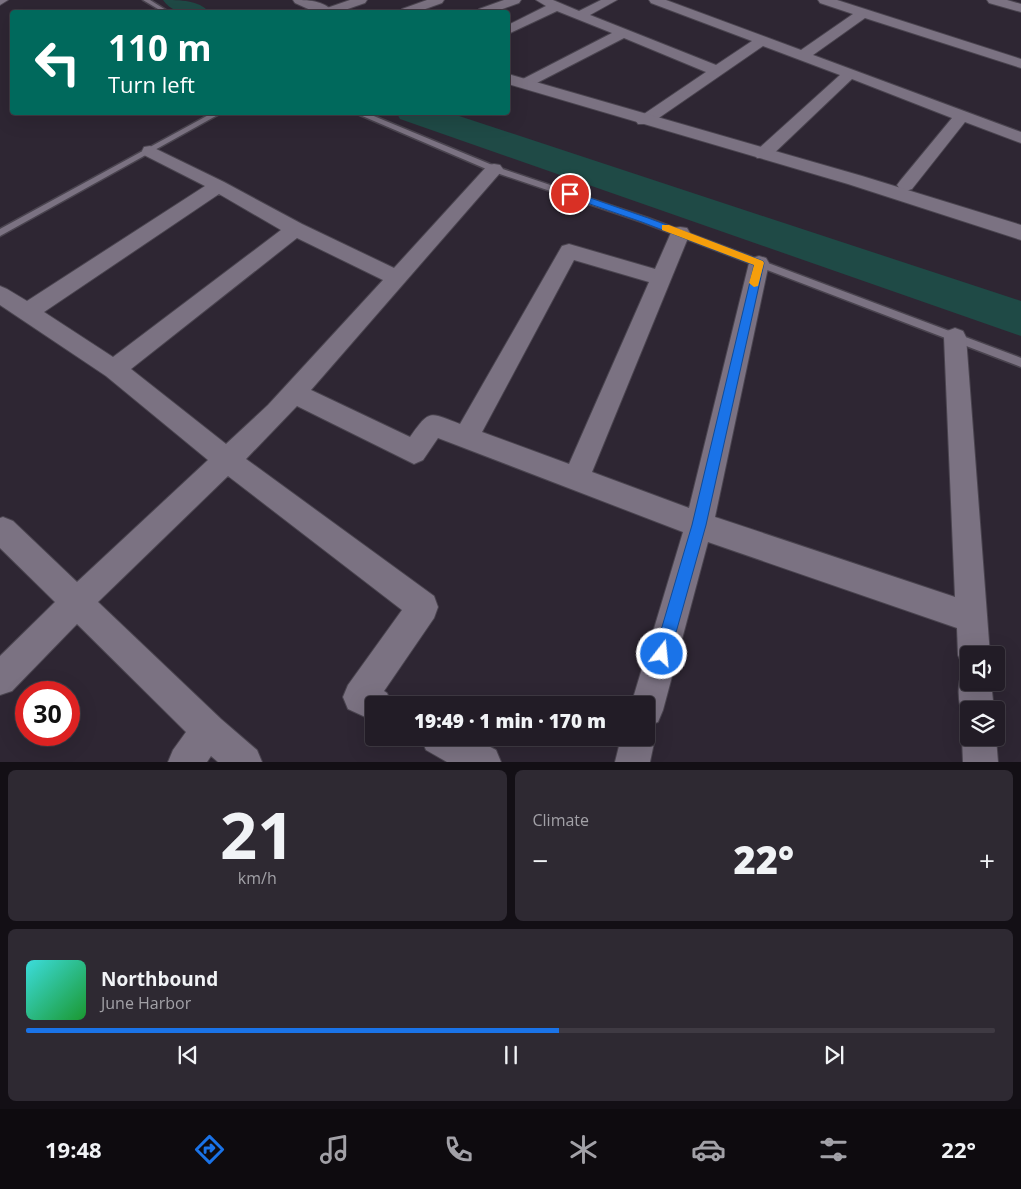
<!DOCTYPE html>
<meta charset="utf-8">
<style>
body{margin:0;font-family:"Open Sans",sans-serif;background:#2e2932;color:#f1f3f6;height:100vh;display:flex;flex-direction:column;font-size:19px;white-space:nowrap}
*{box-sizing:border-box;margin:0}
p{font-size:16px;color:#a2a1a7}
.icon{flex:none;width:28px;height:28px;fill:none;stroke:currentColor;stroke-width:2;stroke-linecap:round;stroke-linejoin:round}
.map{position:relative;height:762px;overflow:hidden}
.side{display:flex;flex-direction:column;gap:8px;padding:8px;background:#130f15;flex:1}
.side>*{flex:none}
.banner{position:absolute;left:10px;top:10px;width:500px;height:105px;border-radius:5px;box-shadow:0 5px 20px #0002,0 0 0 1px #3f3a43;background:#00695c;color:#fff;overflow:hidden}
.tools{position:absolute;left:960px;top:646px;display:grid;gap:10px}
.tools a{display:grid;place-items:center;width:45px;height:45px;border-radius:5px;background:#221c26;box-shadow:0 5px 20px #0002,0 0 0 1px #3f3a43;font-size:25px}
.speed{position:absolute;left:15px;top:681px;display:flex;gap:10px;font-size:25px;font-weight:700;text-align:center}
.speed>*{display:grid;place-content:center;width:65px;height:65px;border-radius:50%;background:#221c26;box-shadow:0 5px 20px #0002,0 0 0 1px #3f3a43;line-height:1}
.speed .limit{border:8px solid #d22;background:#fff;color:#111}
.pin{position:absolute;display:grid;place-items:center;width:42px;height:42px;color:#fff;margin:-21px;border:2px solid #fff;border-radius:50%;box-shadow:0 1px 5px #0007}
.me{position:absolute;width:55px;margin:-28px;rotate:16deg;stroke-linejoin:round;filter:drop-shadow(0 0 4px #0008)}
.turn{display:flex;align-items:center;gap:18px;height:105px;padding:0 15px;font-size:22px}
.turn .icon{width:65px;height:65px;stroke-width:2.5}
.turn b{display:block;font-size:35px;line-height:42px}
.big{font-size:38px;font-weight:800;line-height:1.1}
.side .tile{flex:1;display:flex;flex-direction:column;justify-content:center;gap:8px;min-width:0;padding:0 18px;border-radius:8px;background:#2e2932}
.side .dial{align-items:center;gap:0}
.dial b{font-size:65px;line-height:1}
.song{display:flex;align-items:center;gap:15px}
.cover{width:60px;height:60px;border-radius:8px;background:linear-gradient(135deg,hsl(180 70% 55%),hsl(130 70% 35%))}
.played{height:5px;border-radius:2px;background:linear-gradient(90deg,#1a73e8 55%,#3f3a43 55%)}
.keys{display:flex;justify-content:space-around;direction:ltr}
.heat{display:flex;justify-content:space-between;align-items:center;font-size:28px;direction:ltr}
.side .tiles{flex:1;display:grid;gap:8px;grid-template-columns:1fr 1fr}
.tile:last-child{grid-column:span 2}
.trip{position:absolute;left:365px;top:696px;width:290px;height:50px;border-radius:5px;background:#221c26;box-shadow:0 5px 20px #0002,0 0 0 1px #3f3a43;font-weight:800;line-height:50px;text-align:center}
.dock{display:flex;height:80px;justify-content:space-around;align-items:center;background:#0e0b0f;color:#a2a1a7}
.dock .icon{width:35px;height:35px}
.dock .on{color:#1a73e8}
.dock b{font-size:22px;color:#f1f3f6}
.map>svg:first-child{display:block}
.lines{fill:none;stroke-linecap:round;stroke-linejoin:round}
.river{fill:#1f4a46;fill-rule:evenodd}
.service-casing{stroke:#4a444f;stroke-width:3}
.minor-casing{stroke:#4a444f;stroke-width:2}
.tertiary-casing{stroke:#4a444f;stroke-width:2}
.service{fill:#7b7282;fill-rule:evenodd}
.minor{fill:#7b7282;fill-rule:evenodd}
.tertiary{fill:#7b7282;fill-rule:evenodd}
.route{fill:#1a73e8;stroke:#114b97}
.slow{fill:#f59e0b}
</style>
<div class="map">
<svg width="1021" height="762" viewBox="0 0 1021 762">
<rect width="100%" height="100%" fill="#2e2633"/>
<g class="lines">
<path class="river" d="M163,0C180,0 199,0 209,12C193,14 173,15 163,0Z
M396,112H447L1021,301V336L400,119Z"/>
<g class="service-casing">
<path id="service" d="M143,0H150L169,12H163Z
M214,112H223L0,236V229Z
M353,112H364L497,167L648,218L1021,358V367L642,222L491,171Z"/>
</g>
<g class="minor-casing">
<path id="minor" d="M0,0H8L0,5Z
M350,0H367L365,3L339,12H323L324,9Z
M427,0H444L442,3L417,12H401L402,9Z
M504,0H521L519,3L494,12H478L479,9Z
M536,0H553L579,11L601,0H617L590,15L716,65L752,41L651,3L649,0H666L801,50L853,14L820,3L818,0H837L1021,59V68L865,18L813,55L1021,132V143L965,122L912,189L906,191L900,189L897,185L900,181L952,118L852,79L769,158H757L754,154L757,150L840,75L763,46L650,124H638L636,121L638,118L706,72L624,38L529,87H519L517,84L519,81L612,33L557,11L508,34V25L546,6Z
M987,0H1007L1021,4V12L989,3Z
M150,146L224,182L302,224L394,268L488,165L494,164L500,165L503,169L500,173L311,390L410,437C430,409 429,412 460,424L562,246L569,244L655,269L673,228L680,227L687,228L690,233L592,472L689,508L749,263L752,258L759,256L766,258L769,263L715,517L955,597L944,337L947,331L955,328L963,331L966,337L990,655H969V682H991L994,710H969V723L965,722C958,705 956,687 963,670L968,669L963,666L958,655L957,628L708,542L663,710L658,722L649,725L655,738L650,762H615L621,738H646V705H631L683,532L438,438L423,460L414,464L297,406L246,459L434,596L438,607L434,618L384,691L387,693L392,705H374V721L348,709L343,697L348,685L402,610L228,476L98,602L221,719L257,750L262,762H218L211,756L207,762H168L173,750L186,732L77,624L12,691L0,695V656L55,602L0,548V518L3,517L13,521L77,582L208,460L106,376L0,305V286L7,289L27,301L205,186L144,155L142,151L144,147ZM219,194L281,230L113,357L44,312ZM297,238L383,280L268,405L226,444L131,369ZM574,260L649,282L569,464L482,432Z
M969,725V738H996L998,762H963L962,738Z
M421,738H473L496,750L501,762H447L426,750Z"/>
</g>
<g class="tertiary-casing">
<path id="tertiary" d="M293,0C307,0 324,0 333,12H315L295,3Z
M508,74L862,176L1021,225V240L848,184L508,84Z"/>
</g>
<use href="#service" class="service"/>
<use href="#minor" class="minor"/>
<use href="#tertiary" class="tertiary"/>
</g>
<path class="route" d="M567,192H573L648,218L763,261L764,263L706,525L670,654L667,660L662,662L657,660L654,654L692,525L754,265L642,222L567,196Z"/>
<path class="slow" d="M662,225H669L763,261L764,263L758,286L754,287L749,283L754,265L662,230Z"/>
</svg>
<div class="tools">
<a><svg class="icon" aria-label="sound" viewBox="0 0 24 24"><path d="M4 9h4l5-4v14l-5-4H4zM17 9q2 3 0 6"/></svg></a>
<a><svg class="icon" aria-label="layers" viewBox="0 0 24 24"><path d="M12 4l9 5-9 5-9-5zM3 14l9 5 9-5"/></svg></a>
</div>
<div class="speed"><div class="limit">30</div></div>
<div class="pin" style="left:570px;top:194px;background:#d93025"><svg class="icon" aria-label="arrive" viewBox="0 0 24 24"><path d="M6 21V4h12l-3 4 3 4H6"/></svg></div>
<svg class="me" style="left:662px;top:654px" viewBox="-20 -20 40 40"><circle r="17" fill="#1a73e8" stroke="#fff" stroke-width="3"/><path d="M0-11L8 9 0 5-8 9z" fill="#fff"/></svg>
<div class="trip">19:49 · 1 min · 170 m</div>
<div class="banner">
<div class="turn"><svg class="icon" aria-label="left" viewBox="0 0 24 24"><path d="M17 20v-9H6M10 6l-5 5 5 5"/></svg><div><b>110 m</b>Turn left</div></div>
</div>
</div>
<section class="side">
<div class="tiles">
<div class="tile dial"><b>21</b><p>km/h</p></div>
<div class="tile"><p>Climate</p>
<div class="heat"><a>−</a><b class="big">22°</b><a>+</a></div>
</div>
<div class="tile">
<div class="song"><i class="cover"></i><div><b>Northbound</b><p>June Harbor</p></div></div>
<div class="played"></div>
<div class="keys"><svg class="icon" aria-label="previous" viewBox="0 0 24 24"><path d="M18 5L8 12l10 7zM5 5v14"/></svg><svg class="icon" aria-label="pause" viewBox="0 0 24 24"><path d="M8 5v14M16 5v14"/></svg><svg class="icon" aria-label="next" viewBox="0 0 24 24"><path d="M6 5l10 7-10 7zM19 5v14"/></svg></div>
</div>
</div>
</section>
<nav class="dock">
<b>19:48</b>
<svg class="icon on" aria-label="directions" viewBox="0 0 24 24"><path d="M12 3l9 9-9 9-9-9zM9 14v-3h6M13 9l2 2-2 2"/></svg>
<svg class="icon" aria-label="music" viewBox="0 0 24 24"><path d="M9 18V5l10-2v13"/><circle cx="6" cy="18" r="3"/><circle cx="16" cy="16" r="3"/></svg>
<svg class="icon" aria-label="phone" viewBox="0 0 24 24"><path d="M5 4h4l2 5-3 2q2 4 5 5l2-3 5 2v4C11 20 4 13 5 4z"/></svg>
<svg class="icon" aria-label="climate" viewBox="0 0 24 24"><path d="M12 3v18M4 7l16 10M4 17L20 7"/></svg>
<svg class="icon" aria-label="car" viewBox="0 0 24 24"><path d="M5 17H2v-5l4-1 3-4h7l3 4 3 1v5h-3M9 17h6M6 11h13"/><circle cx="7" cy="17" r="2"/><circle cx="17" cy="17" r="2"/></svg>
<svg class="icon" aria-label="filters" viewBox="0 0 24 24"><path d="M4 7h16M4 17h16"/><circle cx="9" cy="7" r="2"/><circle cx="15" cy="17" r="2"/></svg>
<b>22°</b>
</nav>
